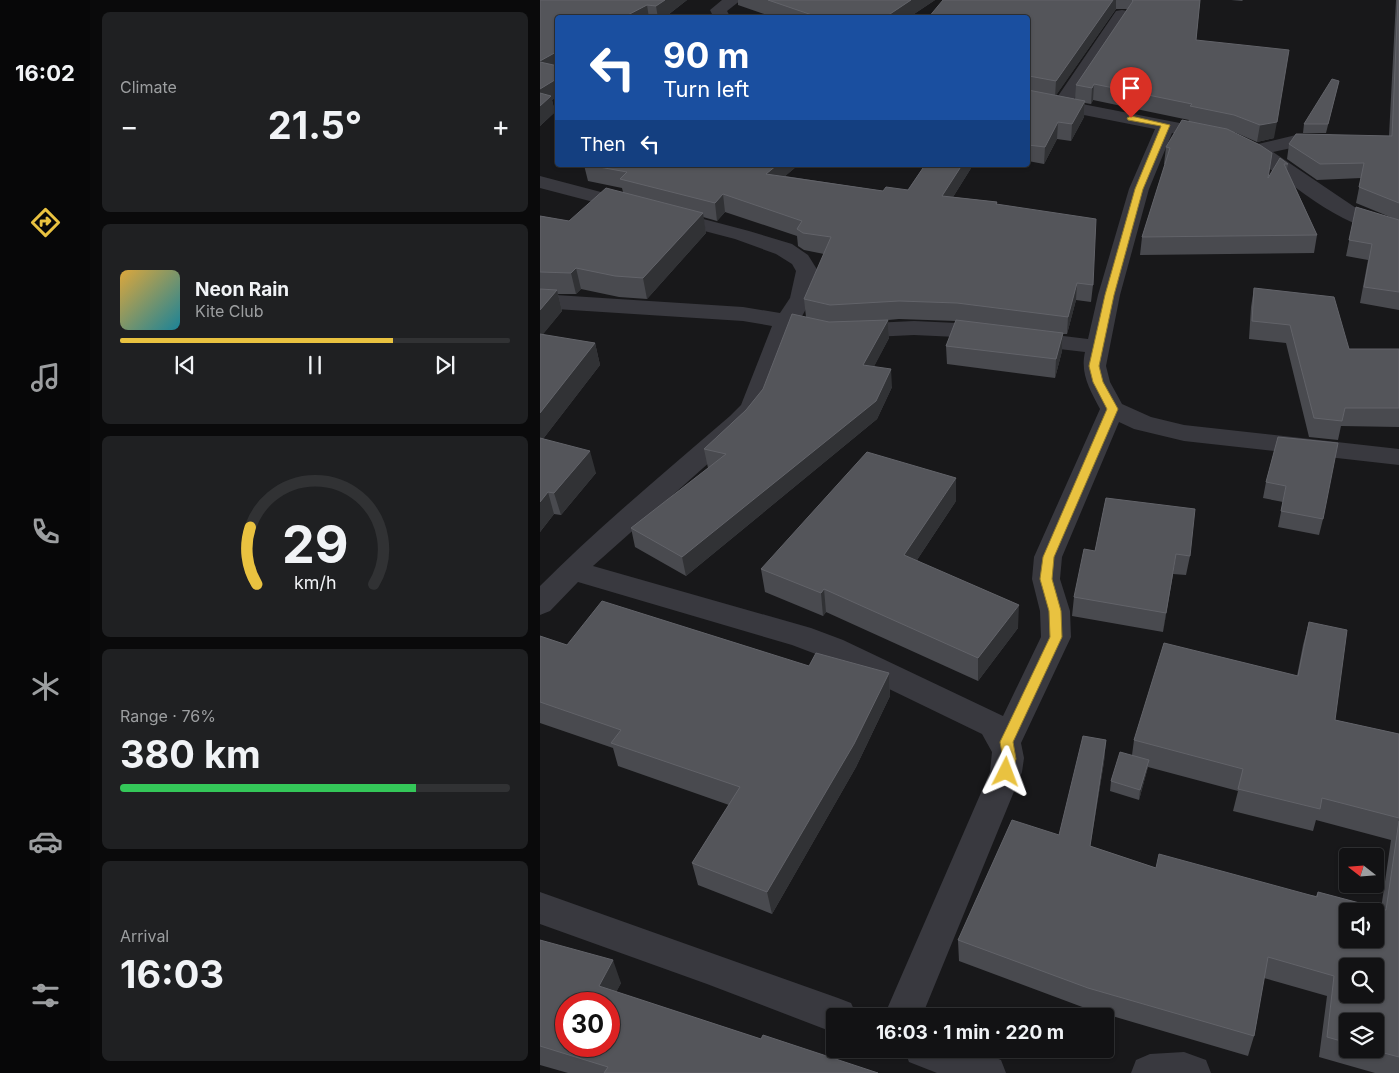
<!DOCTYPE html>
<meta charset="utf-8">
<style>
body{margin:0;font-family:Inter,sans-serif;background:#1f2022;color:#f1f3f6;height:100vh;display:flex;flex-direction:column;font-size:19px;white-space:nowrap}
*{box-sizing:border-box;margin:0}
p{font-size:16px;color:#9c9ea0}
.icon{flex:none;width:28px;height:28px;fill:none;stroke:currentColor;stroke-width:2;stroke-linecap:round;stroke-linejoin:round}
.map{position:relative;flex:1;overflow:hidden}
.side{display:flex;flex-direction:column;gap:12px;padding:12px;background:#0a0a0b;width:450px}
.side>*{flex:none}
.banner{position:absolute;left:15px;top:15px;width:475px;height:152px;border-radius:5px;box-shadow:0 1px 4px #0004,0 0 0 1px #313234;background:#1a4fa0;color:#fff;overflow:hidden}
.needle{width:32px;rotate:287deg}
.controls{position:absolute;left:799px;top:848px;display:grid;gap:10px}
.controls a{display:grid;place-items:center;width:45px;height:45px;border-radius:5px;background:#121214;box-shadow:0 1px 4px #0004,0 0 0 1px #313234;font-size:25px}
.speed{position:absolute;left:15px;top:992px;display:flex;gap:10px;font-size:25px;font-weight:700;text-align:center}
.speed>*{display:grid;place-content:center;width:65px;height:65px;border-radius:50%;background:#121214;box-shadow:0 1px 4px #0004,0 0 0 1px #313234;line-height:1}
.speed .limit{border:8px solid #d22;background:#fff;color:#111}
.pin{position:absolute;display:grid;place-items:center;width:42px;height:42px;color:#fff;margin:-51px -21px;border-radius:50% 50% 50% 0;rotate:-45deg;box-shadow:0 0 5px #0007}
.pin .icon{rotate:45deg}
.me{position:absolute;width:55px;margin:-28px;rotate:3deg;stroke-linejoin:round;filter:drop-shadow(0 0 4px #0008)}
.turn{display:flex;align-items:center;gap:18px;height:105px;padding:0 25px;font-size:22px}
.turn .icon{width:65px;height:65px;stroke-width:2.5}
.turn b{display:block;font-size:35px;line-height:42px}
.then{display:flex;align-items:center;height:48px;padding:0 25px;background:#0003;gap:10px;font-size:19px}
.big{font-size:38px;font-weight:700;line-height:1.1}
.side .widget{flex:1;display:flex;flex-direction:column;justify-content:center;gap:8px;min-width:0;padding:0 18px;border-radius:8px;background:#1f2022}
.side .dial{align-items:center;gap:0}
.dial svg{height:130px;overflow:visible;fill:none;stroke:#313234;stroke-width:7;stroke-linecap:round;text-anchor:middle}
.dial text{fill:#f1f3f6;stroke:none}
.song{display:flex;align-items:center;gap:15px}
.cover{width:60px;height:60px;border-radius:8px;background:linear-gradient(135deg,hsl(40 70% 55%),hsl(190 70% 35%))}
.played{height:5px;border-radius:2px;background:linear-gradient(90deg,#e9c240 70%,#313234 70%)}
.keys{display:flex;justify-content:space-around;direction:ltr}
.heat{display:flex;justify-content:space-between;align-items:center;font-size:28px;direction:ltr}
.charge{height:8px;border-radius:4px;background:linear-gradient(90deg,#34c759 76%,#313234 0)}
.trip{position:absolute;left:286px;top:1008px;width:288px;height:50px;border-radius:5px;background:#121214;box-shadow:0 1px 4px #0004,0 0 0 1px #313234;font-weight:700;line-height:50px;text-align:center}
main{display:flex;flex:1;min-height:0}
.dock{display:flex;flex-direction:column;width:90px;justify-content:space-around;align-items:center;background:#070708;color:#9c9ea0}
.dock .icon{width:35px;height:35px}
.dock .on{color:#e9c240}
.dock b{font-size:22px;color:#f1f3f6}
.map>svg:first-child{display:block}
.lines{fill:none;stroke-linecap:round;stroke-linejoin:round}
.minor{fill:#39393f;fill-rule:evenodd}
.wall{fill:#494a4f;fill-rule:evenodd}
.shaded-wall{fill:#313235}
.building{fill:#54555a;stroke:#626369;fill-rule:evenodd}
.route{fill:#e9c240;stroke:#977e2a}
</style>
<main>
<nav class="dock">
<b>16:02</b>
<svg class="icon on" aria-label="directions" viewBox="0 0 24 24"><path d="M12 3l9 9-9 9-9-9zM9 14v-3h6M13 9l2 2-2 2"/></svg>
<svg class="icon" aria-label="music" viewBox="0 0 24 24"><path d="M9 18V5l10-2v13"/><circle cx="6" cy="18" r="3"/><circle cx="16" cy="16" r="3"/></svg>
<svg class="icon" aria-label="phone" viewBox="0 0 24 24"><path d="M5 4h4l2 5-3 2q2 4 5 5l2-3 5 2v4C11 20 4 13 5 4z"/></svg>
<svg class="icon" aria-label="climate" viewBox="0 0 24 24"><path d="M12 3v18M4 7l16 10M4 17L20 7"/></svg>
<svg class="icon" aria-label="car" viewBox="0 0 24 24"><path d="M5 17H2v-5l4-1 3-4h7l3 4 3 1v5h-3M9 17h6M6 11h13"/><circle cx="7" cy="17" r="2"/><circle cx="17" cy="17" r="2"/></svg>
<svg class="icon" aria-label="filters" viewBox="0 0 24 24"><path d="M4 7h16M4 17h16"/><circle cx="9" cy="7" r="2"/><circle cx="15" cy="17" r="2"/></svg>
</nav>
<section class="side">
<div class="widget"><p>Climate</p>
<div class="heat"><a>−</a><b class="big">21.5°</b><a>+</a></div>
</div>
<div class="widget">
<div class="song"><i class="cover"></i><div><b>Neon Rain</b><p>Kite Club</p></div></div>
<div class="played"></div>
<div class="keys"><svg class="icon" aria-label="previous" viewBox="0 0 24 24"><path d="M18 5L8 12l10 7zM5 5v14"/></svg><svg class="icon" aria-label="pause" viewBox="0 0 24 24"><path d="M8 5v14M16 5v14"/></svg><svg class="icon" aria-label="next" viewBox="0 0 24 24"><path d="M6 5l10 7-10 7zM19 5v14"/></svg></div>
</div>
<div class="widget dial"><svg viewBox="0 0 100 80">
<path d="M14 69A42 42 0 1 1 86 69"/>
<path d="M14 69A42 42 0 0 1 10 34" stroke="#e9c240"/>
<text x="50" y="56" font-size="32" font-weight="700">29</text>
<text x="50" y="72" font-size="11">km/h</text>
</svg></div>
<div class="widget"><p>Range · 76%</p><b class="big">380 km</b><div class="charge"></div></div>
<div class="widget"><p>Arrival</p><b class="big">16:03</b></div>
</section>
<div class="map">
<svg width="859" height="1073" viewBox="0 0 859 1073">
<rect width="100%" height="100%" fill="#18181a"/>
<g class="lines">
<path class="minor" d="M182,0H201L187,11L191,18H174L170,10Z
M582,10L588,11L590,15L532,102L650,125L652,129L650,133L643,135L632,133L609,189L580,295L566,366L570,382L582,404L611,417L644,425L859,449V465L644,441L594,429L579,422L522,557L520,579L530,611L531,637L481,743L484,758L482,772L382,1016H344L450,772L452,752L442,734L281,656L252,645L38,582L10,611L0,615V586C60,526 125,472 190,416L201,405L232,326L203,321L0,308V294L203,307L240,313L250,298L256,271L252,264L236,254L195,239L0,188V176L209,231L252,244L268,255L278,271L272,298L261,318L291,325L374,321L417,323L548,339L558,295L589,189L615,129L488,104V94L516,99L576,11ZM253,330L291,339L374,335L417,337L545,352C540,374 550,390 560,409L494,557L492,579L500,611L501,637L463,716L303,640L271,628L53,566L208,428L224,407Z
M789,134L796,136L799,140L796,144L756,147L733,152L816,208L859,223V235C840,231 821,227 803,218C764,198 732,166 692,146L689,142L692,138L699,136L718,144L756,135Z
M0,892L298,998L311,1003L317,1016H295V1033L167,984L0,924Z
M364,1049H433L461,1060L466,1073H397L369,1062Z
M644,1052L666,1060L671,1073H591L596,1060L610,1054Z"/>
</g>
<path class="wall" d="M0,0H147L124,18H18V96L12,100L15,112L0,126Z
M198,0H395L368,18H236L198,5Z
M403,0H660L656,40L734,138L717,142L694,132L728,178L740,158L748,164L747,169L777,235L774,253L600,255L602,237L625,164H624L626,147L649,120L553,100L551,104L545,103L544,117L531,141L517,139L504,164L488,161V18ZM576,9H587L536,85L535,99L516,95Z
M691,0H703L702,1Z
M856,0H859V310L820,303L828,260L806,256L816,207L855,219L816,203L821,178L777,180L747,159L749,144L849,136Z
M799,81L786,133H763L764,124Z
M44,165H257V166L245,176L343,191L368,190L385,165H433L413,197L457,202V204L553,285L551,302L536,300L527,334H523L522,351L515,378L407,364L406,346L416,321L359,319L348,320L349,338L334,366L352,387L337,419L146,576L95,547L91,528L168,468L164,449L206,410L223,389L266,317L264,299L284,254L264,250L258,246L257,236L185,212L177,221L163,217L166,233L107,299L79,297L41,289L36,294H18L22,311L2,335L55,343L60,365L3,439L56,473L21,515L14,514L0,532V216L29,221L83,192L82,188L48,181Z
M714,288L809,349H859V427L801,426L798,440L769,437L746,343L709,339L711,307Z
M738,437L783,519L779,535L738,527L743,502L723,498L726,482Z
M566,498L650,556L646,575L633,574L623,632L532,616L534,597L555,551Z
M416,501L377,560L478,628L438,681L286,612L283,616L225,592L221,569Z
M769,622L795,720L859,734V1073H835L779,1057L787,996L724,978L714,1036L708,1056L545,1008L419,961L418,940L519,835L566,740L564,762L550,846L616,868L776,896L778,892L841,909L851,840L776,820L773,831L693,811L698,791L608,767L599,800L570,791L571,781L592,755L594,740L757,676L763,645ZM808,1021L835,1049H808Z
M0,636L27,645L349,673L350,696L316,767L232,914L158,885L152,863L189,805L78,766L73,748L0,723Z
M0,940L81,983L76,992L221,1039L338,1073H28L0,1065Z"/>
<path class="shaded-wall" d="M125,0H147L124,18H118L116,6Z
M371,0H395L368,18H344Z
M573,0H576V9L515,97L516,81Z
M107,5L109,18H82Z
M18,51V69L0,67V61Z
M18,78V96L12,100L15,112L0,126V89Z
M554,84L553,100L551,104L552,88Z
M545,101L544,117L531,141L532,124Z
M518,122L517,139L504,164L505,147Z
M737,122L734,138L717,142L720,125Z
M237,165H257V166L228,191L226,174Z
M422,165H433L403,213L402,196Z
M183,194L185,212L177,221L175,203Z
M163,213L166,233L107,299L103,278Z
M36,268L41,289L36,294L31,273Z
M537,283L536,300L527,334L528,317Z
M17,290L22,311L0,338V310Z
M348,320L349,338L325,384L323,365Z
M523,333L522,351L515,378L516,359Z
M55,343L60,365L0,443V413Z
M351,369L352,387L337,419L146,576L142,557Z
M50,451L56,473L21,515L14,493Z
M416,478V501L365,578L364,555Z
M8,492L14,514L0,532V502Z
M636,554L633,574L623,632L626,613Z
M284,589L286,612L283,616L281,593Z
M479,605L478,628L438,681V658Z
M349,673L350,696L316,767L232,914L227,892Z
M566,740L564,762L547,867L550,846Z
M609,760L607,770L599,800L600,790Z
M73,960L81,983L69,1006L59,986Z"/>
<path class="building" d="M0,0H125L116,6L107,5L82,18H18V51L0,61Z
M228,0H371L344,18H272L275,16Z
M403,0H573L516,81L489,76L488,77V18H388Z
M592,0H660L656,40L749,50L737,122L720,125L694,115L650,106L652,104L554,84L552,88L536,85L593,1Z
M858,0H859V203L819,187L824,163L780,164L749,144L756,134H759L852,136Z
M0,62L18,66V78L0,89Z
M792,79L799,81L788,124H764Z
M488,85V90L545,101L532,124L518,122L505,147L488,145Z
M0,93L11,96L0,106Z
M642,120L687,129L720,145L732,153L728,178L740,158L748,164H744L777,235L602,237L630,148L626,147Z
M48,165H237L226,174L343,191L346,187L368,190L385,165H422L402,196L457,202L456,204L556,219L553,285L537,283L528,317L417,303L359,301L290,305L264,299L291,237L263,233L257,229L262,221L183,194L175,203L80,179L87,172Z
M66,188L163,213L103,278L75,276L36,268L31,273L0,272V216L29,221Z
M816,207L859,220V292L824,287L832,244L809,240Z
M714,288L794,297L809,349H859V408H805L802,421L774,418L750,325L712,321Z
M0,289L17,290L0,310Z
M252,314L289,322L348,320L323,365L351,369L336,401L142,557L91,528L186,454L164,449L206,410L223,389Z
M416,320L523,333L516,359L406,346Z
M0,334L55,343L0,413Z
M738,437L798,443L783,519L741,511L746,486L726,482Z
M0,438L50,451L14,493L8,492L0,502Z
M327,452L416,478L364,555L479,605L438,658L284,589L281,593L221,569Z
M566,498L655,509L650,556L636,554L626,613L534,597L544,549L555,551Z
M62,601L269,666L276,653L349,673L314,744L227,892L152,863L200,787L71,743L81,730L0,702V636L27,645Z
M769,622L807,630L795,720L859,734V818L782,798L780,809L698,789L703,769L594,740L624,643L758,676Z
M543,736L566,740L550,846L616,868L619,854L777,897L778,892L846,910L859,821V1057L829,1049H835V1021H808V1043L787,1037L794,976L728,957L714,1036L548,988L418,940L472,820L519,835ZM808,911H835V939H808ZM808,966H835V994H808Z
M580,752L609,760L600,790L571,781Z
M0,940L73,960L59,986L221,1039L223,1035L338,1073H64L68,1067L0,1046ZM26,1004H69V1046H26Z"/>
<path class="route" d="M591,116L630,125L603,189L574,295L559,366L563,382L578,409L514,557L512,579L521,611L522,637L473,742L476,759L471,776H461L459,772L463,759L460,742L510,637L509,611L500,579L503,557L567,409L553,382L549,366L565,295L595,189L621,126L588,120L587,118Z"/>
</svg>
<div class="controls">
<a><svg class="needle" viewBox="-14 -14 28 28"><path d="M0-13l5 13h-10z" fill="#e53935"/><path d="M0 13l5-13h-10z" fill="#9c9ea0"/></svg></a>
<a><svg class="icon" aria-label="sound" viewBox="0 0 24 24"><path d="M4 9h4l5-4v14l-5-4H4zM17 9q2 3 0 6"/></svg></a>
<a><svg class="icon" aria-label="search" viewBox="0 0 24 24"><circle cx="10" cy="10" r="6"/><path d="M15 15l6 6"/></svg></a>
<a><svg class="icon" aria-label="layers" viewBox="0 0 24 24"><path d="M12 4l9 5-9 5-9-5zM3 14l9 5 9-5"/></svg></a>
</div>
<div class="speed"><div class="limit">30</div></div>
<div class="pin" style="left:591px;top:118px;background:#d93025"><svg class="icon" aria-label="arrive" viewBox="0 0 24 24"><path d="M6 21V4h12l-3 4 3 4H6"/></svg></div>
<svg class="me" style="left:466px;top:772px" viewBox="-20 -20 40 40"><path d="M0-17L14 15 0 8-14 15z" fill="#e9c240" stroke="#fff" stroke-width="4"/></svg>
<div class="trip">16:03 · 1 min · 220 m</div>
<div class="banner">
<div class="turn"><svg class="icon" aria-label="left" viewBox="0 0 24 24"><path d="M17 20v-9H6M10 6l-5 5 5 5"/></svg><div><b>90 m</b>Turn left</div></div>
<div class="then">Then<svg class="icon" aria-label="left" viewBox="0 0 24 24"><path d="M17 20v-9H6M10 6l-5 5 5 5"/></svg></div>
</div>
</div>
</main>
